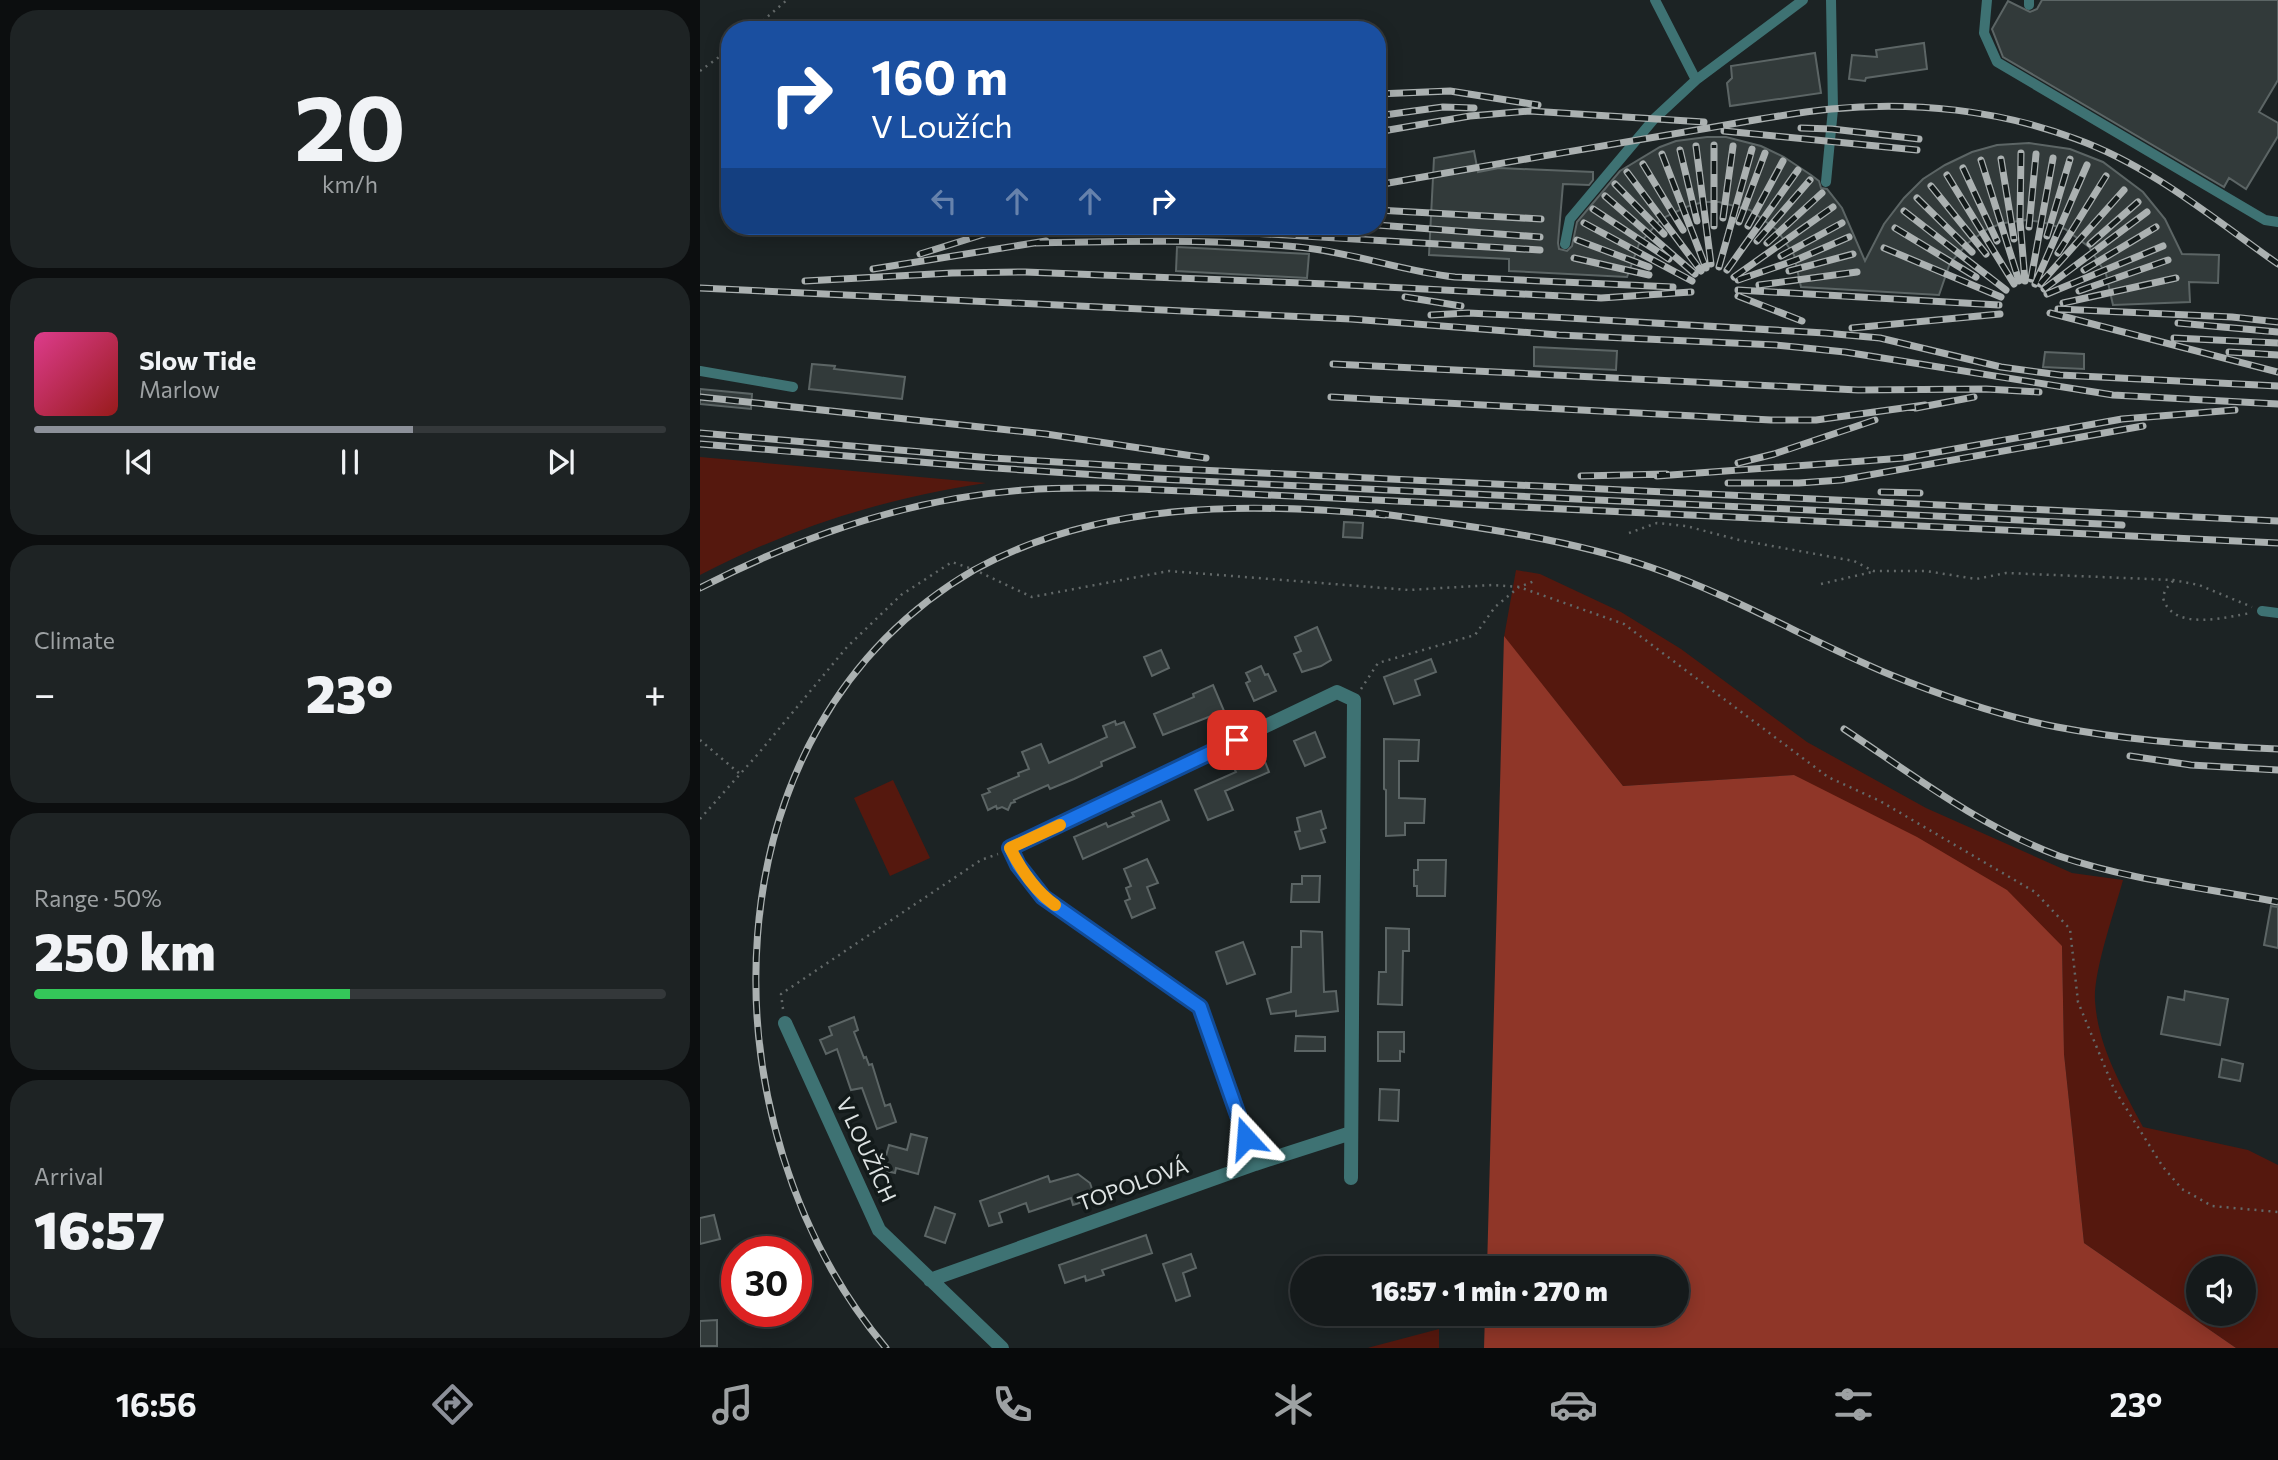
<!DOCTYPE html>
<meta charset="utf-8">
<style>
body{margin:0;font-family:Commissioner,sans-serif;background:#1e2324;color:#f1f3f6;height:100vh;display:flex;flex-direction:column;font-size:26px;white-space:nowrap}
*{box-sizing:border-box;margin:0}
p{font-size:23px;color:#9da1a3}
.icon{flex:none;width:38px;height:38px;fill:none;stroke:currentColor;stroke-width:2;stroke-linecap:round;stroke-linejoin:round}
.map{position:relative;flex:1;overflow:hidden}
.drawer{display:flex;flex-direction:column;gap:10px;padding:10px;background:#0c0e0f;width:700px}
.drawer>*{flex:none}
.guide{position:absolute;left:21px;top:21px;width:665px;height:214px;border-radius:28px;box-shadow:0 4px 18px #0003,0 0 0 2px #34383a;background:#1a4fa0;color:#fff;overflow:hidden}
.controls{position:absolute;left:1486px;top:1256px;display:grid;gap:14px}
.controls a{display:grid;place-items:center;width:70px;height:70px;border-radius:50%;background:#151a1b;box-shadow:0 4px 18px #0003,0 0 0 2px #34383a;font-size:35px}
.speed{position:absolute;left:21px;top:1236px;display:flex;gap:14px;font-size:35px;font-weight:700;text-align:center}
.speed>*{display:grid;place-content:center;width:91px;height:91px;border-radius:50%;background:#151a1b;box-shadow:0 4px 18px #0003,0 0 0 2px #34383a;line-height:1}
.speed .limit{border:10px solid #d22;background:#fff;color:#111}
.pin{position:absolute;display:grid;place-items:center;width:60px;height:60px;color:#fff;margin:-30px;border-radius:14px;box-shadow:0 4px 10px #0006}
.me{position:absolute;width:77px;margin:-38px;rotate:341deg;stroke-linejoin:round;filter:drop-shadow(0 0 5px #0008)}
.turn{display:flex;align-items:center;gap:24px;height:147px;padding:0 35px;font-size:32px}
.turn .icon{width:91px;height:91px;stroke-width:2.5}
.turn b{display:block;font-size:49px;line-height:60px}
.lanes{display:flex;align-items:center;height:66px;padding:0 35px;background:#0003;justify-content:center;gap:35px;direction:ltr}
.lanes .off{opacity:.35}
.big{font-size:52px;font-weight:800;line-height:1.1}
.drawer .widget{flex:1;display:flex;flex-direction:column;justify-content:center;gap:10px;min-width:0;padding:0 24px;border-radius:28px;background:#1e2324}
.drawer .dial{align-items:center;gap:0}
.dial b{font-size:91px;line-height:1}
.song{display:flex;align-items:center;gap:21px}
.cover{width:84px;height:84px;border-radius:10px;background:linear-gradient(135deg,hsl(330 70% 55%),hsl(0 70% 35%))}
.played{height:7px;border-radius:4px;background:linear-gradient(90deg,#8c9099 60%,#34383a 60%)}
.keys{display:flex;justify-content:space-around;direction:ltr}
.heat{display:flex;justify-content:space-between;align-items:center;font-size:38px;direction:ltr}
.charge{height:10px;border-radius:5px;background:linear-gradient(90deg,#34c759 50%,#34383a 0)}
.trip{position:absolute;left:590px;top:1256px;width:399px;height:70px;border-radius:35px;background:#151a1b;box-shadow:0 4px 18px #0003,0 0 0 2px #34383a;font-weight:800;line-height:70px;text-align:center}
.dock{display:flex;height:112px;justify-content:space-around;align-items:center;background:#080a0b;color:#9da1a3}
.dock .icon{width:49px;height:49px}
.dock .on{color:#8c9099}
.dock b{font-size:32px;color:#f1f3f6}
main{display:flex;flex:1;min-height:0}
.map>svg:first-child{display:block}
.green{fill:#55180e;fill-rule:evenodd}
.forest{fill:#8f3628}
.building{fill:#323a3a;stroke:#5c6565;stroke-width:2}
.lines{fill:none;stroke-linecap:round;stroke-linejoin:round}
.path{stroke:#636969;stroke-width:2.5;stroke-dasharray:2 5;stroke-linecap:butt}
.service{stroke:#3e7273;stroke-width:10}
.minor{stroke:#3e7273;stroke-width:14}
.rail-casing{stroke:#abb1b1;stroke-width:7}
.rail{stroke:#131a1a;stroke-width:4.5;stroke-dasharray:13;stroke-linecap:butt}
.route-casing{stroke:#114b97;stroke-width:18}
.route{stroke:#1a73e8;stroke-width:12}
.slow{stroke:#f59e0b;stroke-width:12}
.labels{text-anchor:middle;stroke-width:7;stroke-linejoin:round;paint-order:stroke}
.street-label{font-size:21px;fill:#dee3e3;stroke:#131a1a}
</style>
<main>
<section class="drawer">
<div class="widget dial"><b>20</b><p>km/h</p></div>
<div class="widget">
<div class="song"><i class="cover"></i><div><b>Slow Tide</b><p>Marlow</p></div></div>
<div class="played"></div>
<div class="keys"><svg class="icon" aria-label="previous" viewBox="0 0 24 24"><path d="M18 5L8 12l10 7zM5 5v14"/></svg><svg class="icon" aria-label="pause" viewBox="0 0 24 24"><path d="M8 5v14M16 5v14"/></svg><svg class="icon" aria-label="next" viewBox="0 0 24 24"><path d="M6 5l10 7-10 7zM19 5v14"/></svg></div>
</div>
<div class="widget"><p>Climate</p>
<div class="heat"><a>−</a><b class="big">23°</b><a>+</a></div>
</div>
<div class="widget"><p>Range · 50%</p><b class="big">250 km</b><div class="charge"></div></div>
<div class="widget"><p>Arrival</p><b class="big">16:57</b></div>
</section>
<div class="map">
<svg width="1578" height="1348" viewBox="0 0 1578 1348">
<rect width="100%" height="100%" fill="#1c2324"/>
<path class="green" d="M0,457L286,483C185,498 90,528 0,575Z
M816,570L840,574L921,612L981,649L1107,742L1226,808L1372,873L1423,880C1415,910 1393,972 1395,1001C1398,1047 1422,1087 1443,1127L1548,1150L1578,1165V1348H1536L1384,1243L1364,1054L1362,946L1094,775L923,786L804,637ZM1498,1269H1544V1314H1498Z
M193,780L230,858L190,876L154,798Z
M739,1329V1348H668L671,1347Z"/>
<path class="forest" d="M804,636L923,786L1094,775L1217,837L1307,890L1362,946L1364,1054L1384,1243L1536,1348H784L785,1314H976V1269H787Z"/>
<path class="building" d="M1342,0H1578V80L1559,112L1578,123V136L1546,189L1529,178L1524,187L1303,57L1292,29L1308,1L1330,12L1337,9Z
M1224,43L1227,69L1166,78L1165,81L1149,79L1152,55L1177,57L1176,50Z
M1115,53L1121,93L1030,106L1027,83L1032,78L1031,66Z
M1007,137H1026L1061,146L1084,157L1111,175L1119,181L1121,188L1127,189L1142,208L1165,261L1184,224L1204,198L1223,179L1245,165L1272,152L1297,145L1329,143L1370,149L1403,162L1443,192L1465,219L1482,254L1519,255L1518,283L1489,282L1490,302L1413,305L1406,274L1389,247L1365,229L1342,222L1327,220L1304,223L1289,228L1268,243L1250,263L1239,295L1101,287L1094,255L1077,230L1050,210L1019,202H1003L986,207L961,219L939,244L927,277L809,271V259L729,255L734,158L774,151L778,172L799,168L893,172V180L889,185L863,184L858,243L859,249L867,251L872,246L877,222L920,171L960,147L976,141Z
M477,247L609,254L607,278L476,271Z
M834,347L917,351L916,370L834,366Z
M1345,352L1384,354V369L1343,367Z
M112,364L135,366L134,369L205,377L202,399L109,389Z
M0,389L52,394L51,409L0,404Z
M644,522L663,523L662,538L643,537Z
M617,627L631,660L621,666L602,672L594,654L601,651L595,637Z
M461,650L469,668L452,676L444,657Z
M731,659L736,672L715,680L720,695L694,704L684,677Z
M561,666L565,675L568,674L576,691L554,701L546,683L550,681L546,673Z
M513,685L524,711L463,735L454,714L494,697L493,694Z
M415,721L416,725L424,722L435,747L401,762L402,766L374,779L350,789L348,785L314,800L315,802L311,803L308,810L302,807L297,809L296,806L288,810L282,795L290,792L288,789L319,776L318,773L329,769L322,752L341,744L349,763L407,737L403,726Z
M615,732L625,757L605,766L594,741Z
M684,739L719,740L718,761H699V798L725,799L724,823H705V835L686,836V790L684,789Z
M562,754L569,772L525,791L533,810L508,820L495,790L536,772L533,766Z
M461,801L469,820L383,859L374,837L406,823L408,827L434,816L432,813Z
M621,811L626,828L621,830L625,842L600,849L595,832L600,831L597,818Z
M447,859L458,883L447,887L455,908L432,918L425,901L430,899L426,888L431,886L424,869Z
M718,860H746L745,896H717V886H714V870H718Z
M602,876H620L619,902H591L592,884H602Z
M1571,906L1578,907V948L1564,945Z
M686,928L709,929V951H703L702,1005L678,1004L679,972H686Z
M601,931L622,932L624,992L636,991L638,1011L596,1016V1011L571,1014L567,999L591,992L592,947H601Z
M543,942L555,974L527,984L516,952Z
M1485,991L1528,999L1520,1045L1461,1034L1468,997L1484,1000Z
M154,1017L158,1030L154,1032L164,1058L166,1057L169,1065L172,1064L185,1106L190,1104L196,1122L177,1129L162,1088L151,1090L137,1049L126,1054L120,1040L132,1035L129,1027Z
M678,1032H704V1052L700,1051V1061H678Z
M596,1036L625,1037V1051H595Z
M1522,1059L1543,1064L1540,1081L1519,1077Z
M680,1089L699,1090L698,1121L679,1120Z
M211,1134L227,1138L218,1174L196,1168L195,1173L182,1170L189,1145L207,1150Z
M378,1174L390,1183L395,1198L373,1205L371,1198L329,1212L326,1203L299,1213L302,1222L289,1226L280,1201L348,1176L350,1182Z
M235,1207L255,1214L245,1243L225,1236Z
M14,1215L20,1239L0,1244V1218Z
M446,1235L452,1253L402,1270L404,1275L386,1281L385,1276L365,1283L359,1265Z
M491,1254L496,1268L483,1273L490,1296L476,1301L463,1264Z
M17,1320V1346H0V1321Z"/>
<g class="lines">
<path class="path" d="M52,30L87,0
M0,71L30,49
M929,533L957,523L986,526L1039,540L1154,561L1173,571H1226L1276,579L1306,573L1473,580L1499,585L1552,607
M1473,581L1465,590L1463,598C1473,632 1526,617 1551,613
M1121,584L1172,572
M661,689L678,663L775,635L795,607L819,587L837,580
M0,740L40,774
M0,819L58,754L147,647L201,595L252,562L275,570L332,597L469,571L709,590L792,585L819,587L924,624L1128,777L1180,801L1335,892L1370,929L1378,1002L1414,1089L1463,1167L1482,1189L1512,1206L1578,1212
M83,1009L81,994L281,860L298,854"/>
<path class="service" d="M955,0L996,80
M1287,0L1284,33L1297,62L1565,220L1578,222
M1329,5V0
M1126,182L1133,109L1131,0
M865,244L870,219L954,119L996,80L1103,0
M0,371L93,387
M1562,611L1578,613"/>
<path class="minor" d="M85,1023L179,1230L302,1348
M555,1164L501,1007L343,897L318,865L310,848L637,692L654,700L651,1178
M230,1280L555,1164L651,1133"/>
<g class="rail-casing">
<path id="rail" d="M677,94L750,91L838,105
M677,116L743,107L774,108
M1101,128L1132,129L1219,139
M1024,131L1217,150
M677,132L770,116L830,111L1004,122
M996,146L1011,264
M980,150L997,221
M1321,153L1320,221L1325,281
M962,154L1006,268
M1301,159L1314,239
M1281,160L1319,281
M943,164L983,230
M1263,168L1297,241
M927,172L1001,271
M1247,175L1314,284
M915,184L964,234
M677,185C780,167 882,149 985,132C1034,124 1082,114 1131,109C1214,101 1299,110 1376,139C1451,166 1514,219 1578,264
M1231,186L1286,254
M905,196L995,274
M1217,198L1272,252
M893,209L969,259
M677,210L841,219
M1204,211L1306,290
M1023,218L1033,146
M1039,222L1065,153
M884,223L992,281
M677,225L840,237
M1014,226V145
M1048,226L1083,161
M1329,227L1336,154
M1195,228L1276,277
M401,232L466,228L840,250
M1347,236L1370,159
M877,240L949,267
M1057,241L1110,180
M336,243C423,241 511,239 598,247C651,252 702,271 755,277L973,287
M1067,243L1122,193
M1390,244L1438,202
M1184,248L1301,297
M1358,253L1406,176
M220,254L310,226
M1081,256L1142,223
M874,258L949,275
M1019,267L1052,149
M173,269L346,241
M1027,270L1098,170
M1384,270L1456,227
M1089,271L1153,254
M1034,277L1133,207
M1331,279L1353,158
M1038,280L1096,260L1149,237
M105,281L252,273L325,272L627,284L901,298L991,292
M1335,284L1387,165
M1340,284L1424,190
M1059,285L1157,272
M0,288L651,319L859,335L1076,345L1145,352L1413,395L1578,404
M1344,289L1447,212
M1038,290L1299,305
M1379,291L1468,260
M1347,294L1463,246
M1038,296L1102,321
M705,297L761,306
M1363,303L1476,278
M1358,309L1532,317L1578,322
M1350,313L1578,372
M731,315L768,313L851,317L1125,333L1180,338L1301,367L1360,375L1578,386
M1478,323L1578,332
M1152,328L1300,314
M1474,338L1578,343
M1529,352L1578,355
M633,364L1158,390L1286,389L1339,392
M0,397L346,434L506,458
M631,397L1071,420H1116L1225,405
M1216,408L1274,397
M0,433L292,458L457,468L1578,521
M0,444L280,467L457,479L1422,525
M1038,463L1074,454L1175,420
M881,476L966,474
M957,476L1204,458L1422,419L1535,410
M1028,483H1099L1141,480L1443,426
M1181,492L1220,493
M676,513C768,526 862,537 950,567C1034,596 1110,641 1191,675C1245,697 1301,716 1357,727C1430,741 1505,746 1578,749
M0,588C101,536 211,498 325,490C378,486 432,489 485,491L1578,543
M1144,729C1213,775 1281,827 1359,856C1429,880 1506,888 1578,902
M1430,756L1491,765L1578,770
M186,1348C0,1127 0,729 274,570C400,501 547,502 685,515"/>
</g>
<use href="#rail" class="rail"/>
</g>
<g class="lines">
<g class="route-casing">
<path id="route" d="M537,740L310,848L318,865L343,897L500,1007L546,1138"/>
</g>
<use href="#route" class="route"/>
<path class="slow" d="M355,905C335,891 321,870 310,848L360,825"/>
</g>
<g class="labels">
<g class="street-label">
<text transform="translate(166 1150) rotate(65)" y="7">V LOUŽÍCH</text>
<text transform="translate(433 1185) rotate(-20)" y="7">TOPOLOVÁ</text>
</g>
</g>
</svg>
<div class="controls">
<a><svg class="icon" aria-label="sound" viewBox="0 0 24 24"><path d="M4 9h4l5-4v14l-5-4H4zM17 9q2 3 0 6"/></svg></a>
</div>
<div class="speed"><div class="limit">30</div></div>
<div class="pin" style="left:537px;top:740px;background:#d93025"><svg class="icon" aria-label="arrive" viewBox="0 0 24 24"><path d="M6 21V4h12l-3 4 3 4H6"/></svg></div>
<svg class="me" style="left:546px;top:1138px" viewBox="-20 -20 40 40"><path d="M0-17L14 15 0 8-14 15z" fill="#1a73e8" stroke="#fff" stroke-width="4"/></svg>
<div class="trip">16:57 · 1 min · 270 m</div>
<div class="guide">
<div class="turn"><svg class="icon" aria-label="right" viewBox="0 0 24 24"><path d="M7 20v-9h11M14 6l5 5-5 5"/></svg><div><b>160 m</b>V Loužích</div></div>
<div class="lanes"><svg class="icon off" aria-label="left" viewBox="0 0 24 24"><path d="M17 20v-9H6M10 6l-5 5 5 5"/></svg><svg class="icon off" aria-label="ahead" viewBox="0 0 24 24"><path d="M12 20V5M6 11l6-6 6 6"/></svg><svg class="icon off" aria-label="ahead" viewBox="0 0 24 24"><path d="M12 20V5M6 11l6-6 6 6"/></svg><svg class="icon" aria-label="right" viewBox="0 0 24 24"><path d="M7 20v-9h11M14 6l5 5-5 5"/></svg></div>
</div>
</div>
</main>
<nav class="dock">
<b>16:56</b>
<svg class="icon on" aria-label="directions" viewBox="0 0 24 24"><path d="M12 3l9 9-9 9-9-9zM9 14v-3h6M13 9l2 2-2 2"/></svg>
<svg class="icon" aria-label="music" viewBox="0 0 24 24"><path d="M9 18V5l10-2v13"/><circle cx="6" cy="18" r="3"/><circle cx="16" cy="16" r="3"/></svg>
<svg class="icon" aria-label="phone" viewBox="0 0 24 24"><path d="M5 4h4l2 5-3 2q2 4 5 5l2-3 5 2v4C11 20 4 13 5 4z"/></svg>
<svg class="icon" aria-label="climate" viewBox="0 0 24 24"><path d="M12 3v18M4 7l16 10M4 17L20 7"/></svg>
<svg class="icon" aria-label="car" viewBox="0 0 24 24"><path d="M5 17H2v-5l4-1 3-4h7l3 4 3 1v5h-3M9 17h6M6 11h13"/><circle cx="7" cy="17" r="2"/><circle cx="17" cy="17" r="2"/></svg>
<svg class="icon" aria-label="filters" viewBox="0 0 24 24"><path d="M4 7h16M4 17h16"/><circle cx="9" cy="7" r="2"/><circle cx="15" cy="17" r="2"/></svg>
<b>23°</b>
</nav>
